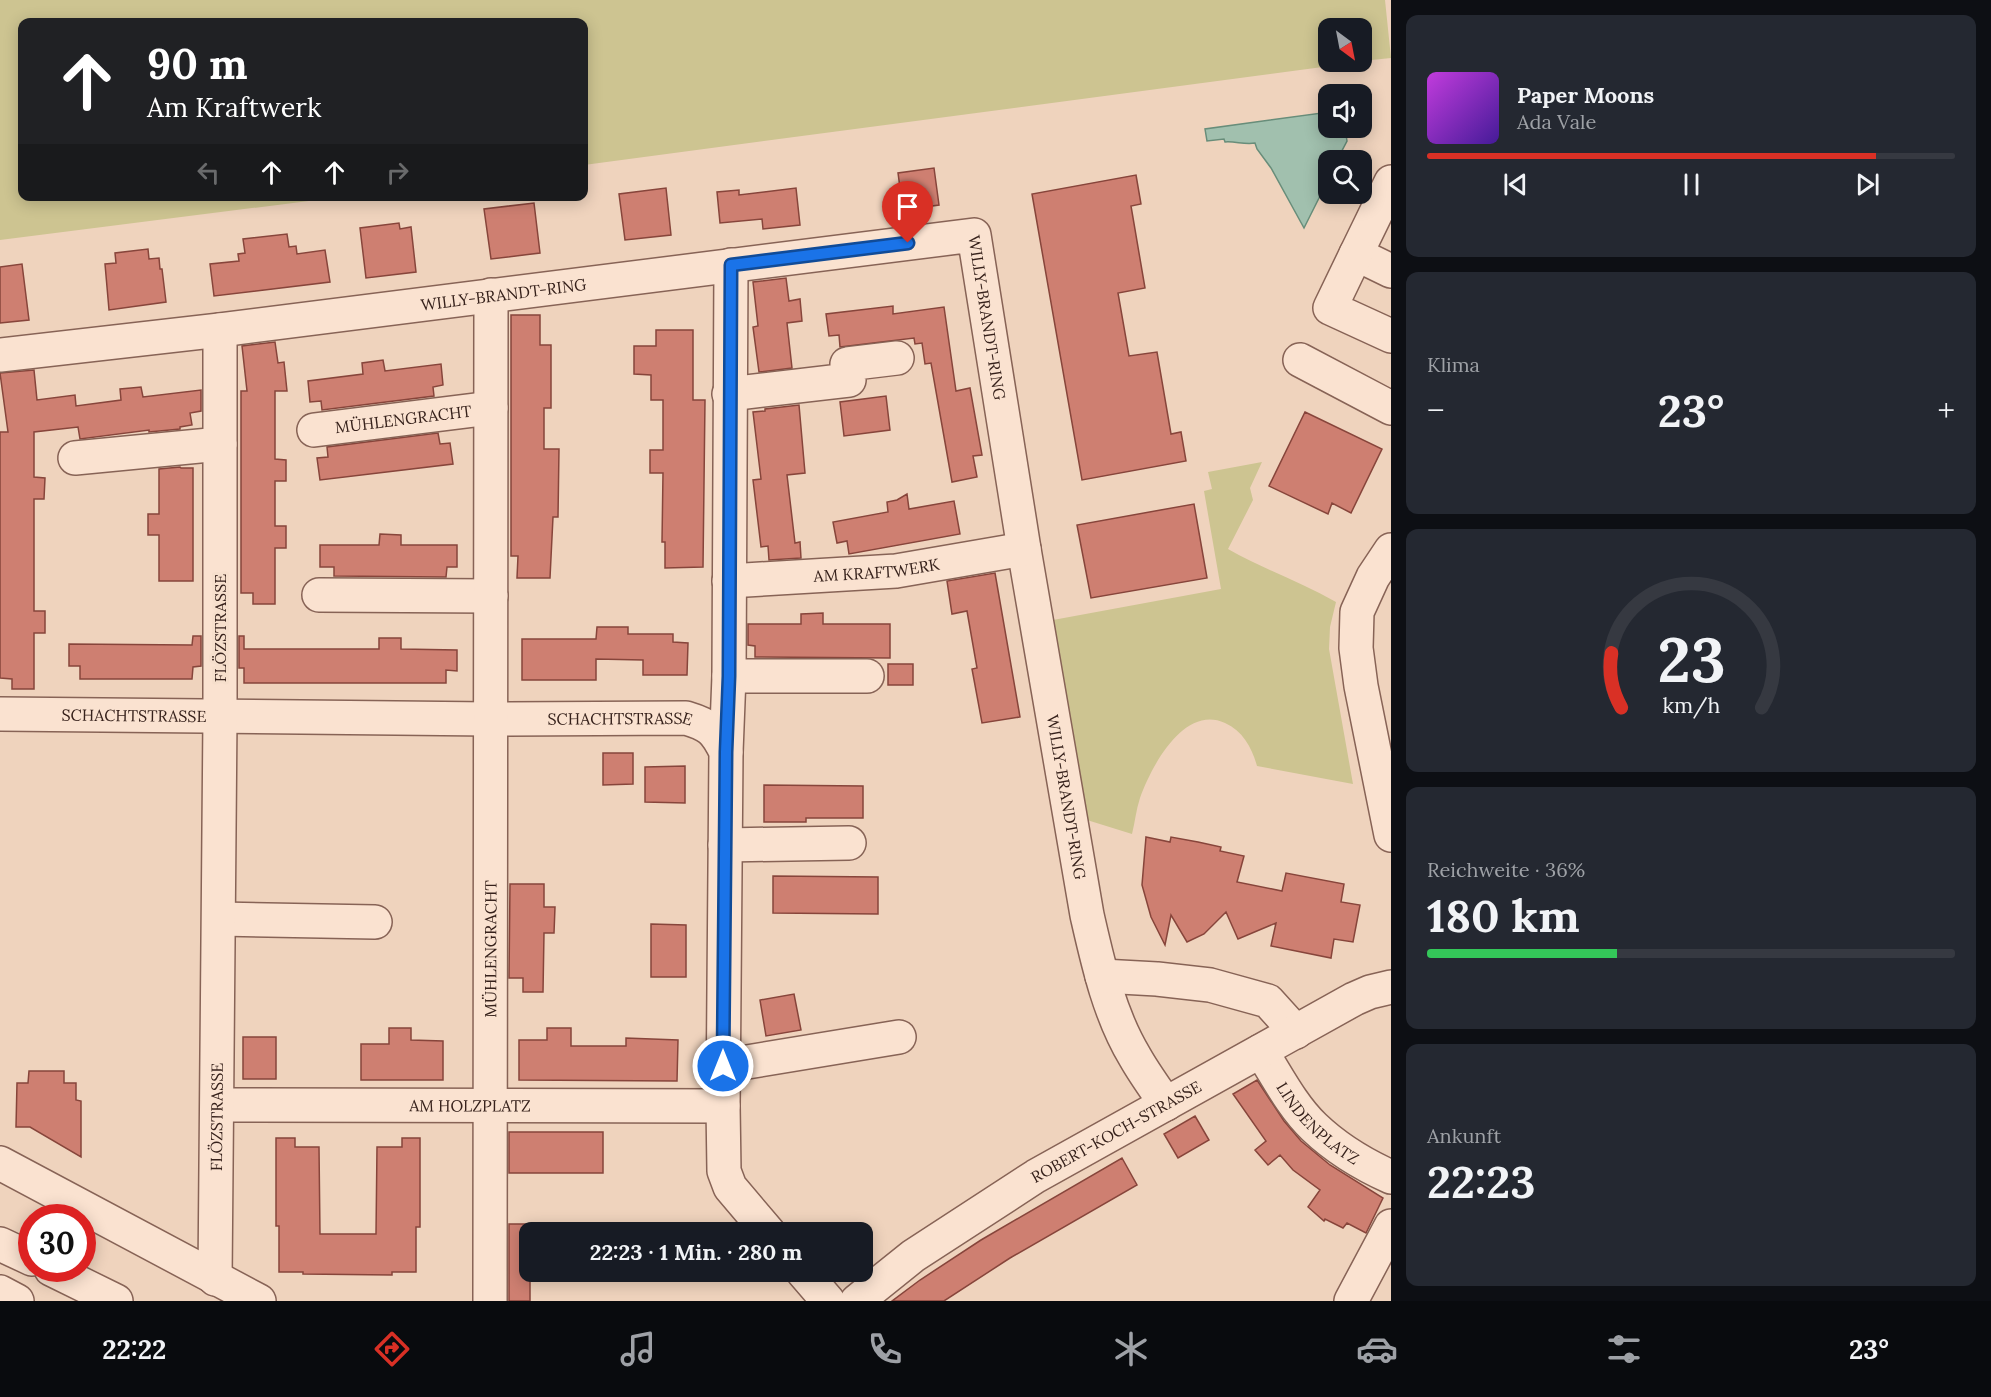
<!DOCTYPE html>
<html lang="de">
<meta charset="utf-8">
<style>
body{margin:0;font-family:Lora,serif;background:#242831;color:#f1f3f6;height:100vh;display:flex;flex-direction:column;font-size:22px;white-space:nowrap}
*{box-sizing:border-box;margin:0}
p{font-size:20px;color:#9ea1a6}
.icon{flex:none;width:33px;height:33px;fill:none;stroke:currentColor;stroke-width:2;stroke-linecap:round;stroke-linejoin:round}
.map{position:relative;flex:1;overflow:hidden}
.sheet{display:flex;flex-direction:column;gap:15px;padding:15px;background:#0d0f14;width:600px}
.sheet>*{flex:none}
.banner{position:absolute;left:18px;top:18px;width:570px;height:183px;border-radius:12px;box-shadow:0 3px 15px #0003;background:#202124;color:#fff;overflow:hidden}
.needle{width:39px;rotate:148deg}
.fabs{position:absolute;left:1318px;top:18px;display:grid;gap:12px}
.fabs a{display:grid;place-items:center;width:54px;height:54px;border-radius:12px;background:#171b24;box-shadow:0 3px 15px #0003;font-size:30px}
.speed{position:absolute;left:18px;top:1204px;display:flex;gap:12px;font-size:30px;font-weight:700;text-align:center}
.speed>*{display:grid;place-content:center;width:78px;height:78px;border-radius:50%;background:#171b24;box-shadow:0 3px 15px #0003;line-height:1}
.speed .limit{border:9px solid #d22;background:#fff;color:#111}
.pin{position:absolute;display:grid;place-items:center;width:51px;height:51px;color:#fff;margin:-62px -26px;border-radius:50% 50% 50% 0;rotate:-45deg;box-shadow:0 0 6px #0007}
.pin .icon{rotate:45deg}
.me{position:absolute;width:66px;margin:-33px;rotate:0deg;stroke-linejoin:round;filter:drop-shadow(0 0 4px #0008)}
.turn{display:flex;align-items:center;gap:21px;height:126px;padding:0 30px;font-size:27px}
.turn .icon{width:78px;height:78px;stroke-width:2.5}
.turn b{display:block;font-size:42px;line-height:51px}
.lanes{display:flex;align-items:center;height:57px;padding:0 30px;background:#0003;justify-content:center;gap:30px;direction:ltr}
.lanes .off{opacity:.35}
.big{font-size:45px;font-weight:700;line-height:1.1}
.sheet .tile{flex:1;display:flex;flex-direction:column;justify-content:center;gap:9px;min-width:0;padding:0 21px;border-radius:12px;background:#242831}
.sheet .dial{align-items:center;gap:0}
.dial svg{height:156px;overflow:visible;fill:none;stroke:#363941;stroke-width:7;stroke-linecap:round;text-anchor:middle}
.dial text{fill:#f1f3f6;stroke:none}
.song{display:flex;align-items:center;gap:18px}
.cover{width:72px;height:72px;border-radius:9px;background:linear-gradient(135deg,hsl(290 70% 55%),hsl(260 70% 35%))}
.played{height:6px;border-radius:3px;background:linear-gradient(90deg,#d93025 85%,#363941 85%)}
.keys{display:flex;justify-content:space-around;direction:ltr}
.heat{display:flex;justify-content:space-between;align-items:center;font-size:33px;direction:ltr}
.charge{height:9px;border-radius:4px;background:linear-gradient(90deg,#34c759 36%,#363941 0)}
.trip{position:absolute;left:519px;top:1222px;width:354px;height:60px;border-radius:12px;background:#171b24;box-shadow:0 3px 15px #0003;font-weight:700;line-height:60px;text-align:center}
.menu{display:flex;height:96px;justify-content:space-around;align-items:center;background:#090b0e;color:#9ea1a6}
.menu .icon{width:42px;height:42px}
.menu .selected{color:#d93025}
.menu b{font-size:27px;color:#f1f3f6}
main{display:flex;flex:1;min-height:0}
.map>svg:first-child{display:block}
.green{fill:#cdc491}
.water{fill:#a1c0ae;stroke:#688d7a;stroke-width:1.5}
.building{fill:#ce7f71;stroke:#87453b;stroke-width:1.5}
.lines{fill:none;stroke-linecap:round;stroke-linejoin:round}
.minor-casing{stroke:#876356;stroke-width:36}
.minor{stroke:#fae2d0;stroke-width:33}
.route-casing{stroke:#114b97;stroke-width:15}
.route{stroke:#1a73e8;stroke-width:10}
.labels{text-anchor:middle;stroke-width:6;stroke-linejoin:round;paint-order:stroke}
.street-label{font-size:16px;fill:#36211b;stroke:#f6dfcc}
</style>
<main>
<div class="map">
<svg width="1391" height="1301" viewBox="0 0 1391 1301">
<rect width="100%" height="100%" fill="#efd3bd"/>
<path class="green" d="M0,0H1385L1391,58L1362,61V28H1329V62H1360L584,165V22H22V196L340,197L0,240Z
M1262,462L1250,488L1253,500L1228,549C1263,569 1301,582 1336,602L1330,627L1329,649L1353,784L1257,766C1252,748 1243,731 1225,723C1184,704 1151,767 1140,798C1136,810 1135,822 1132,834L1087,820L1053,620L1221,589L1204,491L1212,489L1208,472Z"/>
<path class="water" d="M1329,112V128H1345L1347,141L1337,160H1329V178L1304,228L1271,168L1257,149L1255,143C1245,145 1235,141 1225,142L1224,139L1207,141L1205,129Z"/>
<path class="building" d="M934,168L939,205L903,210L898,173Z
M1136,175L1141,204L1131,206L1145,288L1118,293L1129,356L1157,352L1171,434L1181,432L1186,461L1082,480L1032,194Z
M666,188L671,235L625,240L619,194Z
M796,188L800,225L763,229L762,219L720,223L717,192L739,190V195Z
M534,203L540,253L491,259L484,209Z
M399,223L400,229L411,227L416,272L366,278L360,228Z
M287,234L289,247L296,246L297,254L325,250L330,282L214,296L210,264L239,261L238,254L245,253L243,239Z
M148,249L149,259L159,258L160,269H162L166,302L109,310L105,264L116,263L115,253Z
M22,264L29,320L0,323V267Z
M786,278L789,301L800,299L802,321L787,323L792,368L759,372L753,327L758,326L753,282Z
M893,306V314L944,307L956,391L970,388L982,455L973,456L977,477L952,482L931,363L925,364L922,343L915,344L914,338L840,347L839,335L829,336L826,314Z
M511,315H540V345H551V408H544V449H559L558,517H553L550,578H517L518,556H511Z
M656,330H693V400H705L703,567L665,568V542H662L663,473H650V450H663V400H651V375L634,374V346H656Z
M275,342L278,363L284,362L287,391H275V459L286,460V481H275V526H286V548H275V604H253V593H241V391H247L242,346Z
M383,360L385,371L441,364L443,385L433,387L434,396L322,410L321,401L310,402L308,381L363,374L362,363Z
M34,370L37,400L75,395L76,406L121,400L120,389L131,388L141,387L143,397L201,390V411L190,413L192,425L180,427V429L149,432V430L80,439L78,427L34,432V477L45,478L44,499H34V611H45V633H34V689H12V679L0,678V432H8L0,373Z
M886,396L890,430L844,436L840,402Z
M799,405L805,473L787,475L795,543L800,542L801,558L769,560L768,546L761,547L753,480L761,479L753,412L765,411V409Z
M1305,412L1382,449L1351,513L1332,503L1328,514L1269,486Z
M438,433L440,444L450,443L453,464L320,480L317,458L328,457L327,447Z
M180,467L181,468H193V581H159V535H148V514H159V469Z
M907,494L909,509L954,501L960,534L849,554L847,541L837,543L833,522L888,512L887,502L897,500Z
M1194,504L1207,578L1091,598L1077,525Z
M380,534L401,535V545H457V567H447L446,577L334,576V567H320V545H379Z
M995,573L1020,717L982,723L972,669L977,668L967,611L952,614L947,581Z
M823,613V624H890V658L755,657V646L748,645V624H801V614Z
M597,627H628V634H673V642L688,643L687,675H643V660L596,659V680H522V639H596Z
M193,636H201V666L193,667L192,679H80V666H69V644L192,645Z
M239,636H244V649H379V638H401V649L457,650V671L446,670V683H244V668H239Z
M888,664H913V685H888Z
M603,753H633V784L603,785Z
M685,766V803L645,802V767Z
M764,785L863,786V818H806V822H764Z
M1146,837L1170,842L1171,837L1198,842L1221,847L1220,851L1244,856L1237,882L1282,891L1286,873L1344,884L1341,902L1360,905L1353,942L1334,939L1331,958L1271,946L1276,923L1238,939L1226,912L1204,934L1187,942L1171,915L1165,945L1151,917L1142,885Z
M773,876L878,877V914L773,913Z
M510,884H544V907H555L554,933H544L543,992H523V978H509Z
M651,924L686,925V977H651Z
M794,994L801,1030L766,1036L760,1000Z
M389,1028H411V1040L443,1041V1080H361V1044H389Z
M547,1028H571V1046H626V1038L678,1040L677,1081L519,1080V1040H547Z
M243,1037H276V1079H243Z
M29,1071H64V1083H76V1100L81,1101V1157L30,1127H16L17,1083H28Z
M1257,1080L1284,1121L1301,1141L1330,1165L1383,1198L1366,1233L1347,1223L1343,1228L1325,1219L1324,1221L1308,1207L1320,1190L1293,1170L1280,1155L1268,1165L1255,1150L1266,1141L1233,1094Z
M1195,1116L1209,1140L1178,1158L1164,1134Z
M509,1132H603V1173H509Z
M276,1138H295V1147H319L320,1234H376L377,1147H402V1138H420V1227H416V1272H392V1275L303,1274V1272H279V1226H276Z
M1122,1158L1137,1185L1010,1258L944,1301H892L920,1280L981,1240Z
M509,1224H530V1301H509Z"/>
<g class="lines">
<g class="minor-casing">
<g id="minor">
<path d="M1391,182L1356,254L1391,271"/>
<path d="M1356,254L1330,308L1391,336"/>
<path id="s1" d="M0,355L220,330L974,235L1024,549L1087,915C1098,963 1109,1014 1135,1057C1144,1073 1155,1088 1166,1104"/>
<path d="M1300,360L1391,408"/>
<path d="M729,394L849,380L847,364L897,358"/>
<path id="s2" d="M314,430L491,408"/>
<path d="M75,458L220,444"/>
<path d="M1391,550L1373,577L1357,612L1356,648L1361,686L1391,835"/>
<path id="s3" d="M729,581L896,571L1024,549"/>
<path d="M319,595L491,596"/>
<path d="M729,676H867"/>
<path id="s4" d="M0,714L490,719L686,718C709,725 715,729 726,752L723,1106L724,1171L730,1187L769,1233"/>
<path d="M726,752L729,676L731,265"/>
<path d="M725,845L849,843"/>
<path d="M219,919L375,922"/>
<path d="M1102,976L1157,979L1210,985L1268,1001L1296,1032"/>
<path id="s5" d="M1261,1051C1277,1076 1292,1106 1314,1127C1337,1149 1362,1164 1391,1177"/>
<path d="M723,1066L899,1037"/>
<path id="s6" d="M218,1105L723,1106"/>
<path d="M0,1163L259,1301"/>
<path d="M0,1244L32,1259"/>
<path d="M51,1269L116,1301"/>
<path d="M803,1272L828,1301"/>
<path id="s7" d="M215,1279L220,717V330"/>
<path d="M0,1292L17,1301"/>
<path id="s8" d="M490,1301L491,295"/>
<path id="s9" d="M857,1301L913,1256L1036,1176L1354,999L1370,992L1391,987"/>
<path d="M1351,1301L1391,1226"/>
</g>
</g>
<use href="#minor" class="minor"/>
</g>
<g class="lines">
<g class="route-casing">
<path id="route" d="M723,1066L726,752L729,676L731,265L908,243"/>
</g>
<use href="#route" class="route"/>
</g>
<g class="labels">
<g class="street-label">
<text dy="6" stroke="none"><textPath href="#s1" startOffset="507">WILLY-BRANDT-RING</textPath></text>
<text dy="6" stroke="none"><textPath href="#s1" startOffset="1065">WILLY-BRANDT-RING</textPath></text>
<text dy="6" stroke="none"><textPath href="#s2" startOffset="90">MÜHLENGRACHT</textPath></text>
<text dy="6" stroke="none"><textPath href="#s3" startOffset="148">AM KRAFTWERK</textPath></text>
<text transform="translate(220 628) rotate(-90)" y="6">FLÖZSTRASSE</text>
<text dy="6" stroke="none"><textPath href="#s4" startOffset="134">SCHACHTSTRASSE</textPath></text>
<text dy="6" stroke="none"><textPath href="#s4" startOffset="620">SCHACHTSTRASSE</textPath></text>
<text dy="6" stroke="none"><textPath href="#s1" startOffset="1551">WILLY-BRANDT-RING</textPath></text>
<text dy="6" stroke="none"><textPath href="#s8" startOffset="352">MÜHLENGRACHT</textPath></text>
<text dy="6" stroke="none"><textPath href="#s6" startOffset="252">AM HOLZPLATZ</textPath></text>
<text dy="6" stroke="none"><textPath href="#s7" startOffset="162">FLÖZSTRASSE</textPath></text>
<text dy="6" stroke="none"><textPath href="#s5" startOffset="93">LINDENPLATZ</textPath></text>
<text dy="6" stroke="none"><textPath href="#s9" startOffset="310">ROBERT-KOCH-STRASSE</textPath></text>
</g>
</g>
</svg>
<div class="fabs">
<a><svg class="needle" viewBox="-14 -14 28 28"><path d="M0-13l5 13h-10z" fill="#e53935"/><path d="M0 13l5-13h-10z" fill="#9ea1a6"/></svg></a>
<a><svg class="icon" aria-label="sound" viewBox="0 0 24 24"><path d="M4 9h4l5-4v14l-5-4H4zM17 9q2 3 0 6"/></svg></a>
<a><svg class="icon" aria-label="search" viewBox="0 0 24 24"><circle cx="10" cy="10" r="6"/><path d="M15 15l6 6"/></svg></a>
</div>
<div class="speed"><div class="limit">30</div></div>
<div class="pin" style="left:908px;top:243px;background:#d93025"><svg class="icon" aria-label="arrive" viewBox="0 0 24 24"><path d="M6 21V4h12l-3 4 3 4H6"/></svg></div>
<svg class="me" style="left:723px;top:1066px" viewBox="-20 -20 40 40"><circle r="17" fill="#1a73e8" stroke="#fff" stroke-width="3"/><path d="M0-11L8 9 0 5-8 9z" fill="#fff"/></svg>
<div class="trip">22:23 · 1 Min. · 280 m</div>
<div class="banner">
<div class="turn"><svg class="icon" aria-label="ahead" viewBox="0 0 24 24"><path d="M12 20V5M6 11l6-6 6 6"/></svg><div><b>90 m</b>Am Kraftwerk</div></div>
<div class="lanes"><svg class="icon off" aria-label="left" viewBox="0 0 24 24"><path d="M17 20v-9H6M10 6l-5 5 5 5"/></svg><svg class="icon" aria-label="ahead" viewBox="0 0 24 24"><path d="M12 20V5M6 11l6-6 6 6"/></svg><svg class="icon" aria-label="ahead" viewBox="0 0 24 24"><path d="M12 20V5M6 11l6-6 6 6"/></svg><svg class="icon off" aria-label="right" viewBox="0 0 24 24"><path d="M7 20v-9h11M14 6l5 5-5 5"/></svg></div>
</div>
</div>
<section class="sheet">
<div class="tile">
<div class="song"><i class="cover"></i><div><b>Paper Moons</b><p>Ada Vale</p></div></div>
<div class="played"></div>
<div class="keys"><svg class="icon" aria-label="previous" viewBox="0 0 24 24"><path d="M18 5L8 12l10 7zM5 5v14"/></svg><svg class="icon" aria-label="pause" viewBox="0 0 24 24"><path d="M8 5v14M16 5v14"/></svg><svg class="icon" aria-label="next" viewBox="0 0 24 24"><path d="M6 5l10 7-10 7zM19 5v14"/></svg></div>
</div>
<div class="tile"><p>Klima</p>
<div class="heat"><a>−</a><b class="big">23°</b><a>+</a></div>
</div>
<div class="tile dial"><svg viewBox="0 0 100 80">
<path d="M14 69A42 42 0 1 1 86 69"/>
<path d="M14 69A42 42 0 0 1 9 41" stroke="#d93025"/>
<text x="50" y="56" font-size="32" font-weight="700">23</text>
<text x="50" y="72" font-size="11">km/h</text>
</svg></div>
<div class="tile"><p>Reichweite · 36%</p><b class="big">180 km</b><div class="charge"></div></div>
<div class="tile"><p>Ankunft</p><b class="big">22:23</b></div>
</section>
</main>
<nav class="menu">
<b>22:22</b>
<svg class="icon selected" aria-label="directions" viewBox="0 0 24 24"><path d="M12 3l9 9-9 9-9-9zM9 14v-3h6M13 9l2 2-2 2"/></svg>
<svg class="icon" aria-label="music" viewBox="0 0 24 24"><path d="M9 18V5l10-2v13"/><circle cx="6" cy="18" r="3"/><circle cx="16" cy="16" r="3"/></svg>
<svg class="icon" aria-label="phone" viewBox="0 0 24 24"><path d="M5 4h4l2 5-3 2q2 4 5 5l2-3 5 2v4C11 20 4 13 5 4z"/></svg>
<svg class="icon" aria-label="climate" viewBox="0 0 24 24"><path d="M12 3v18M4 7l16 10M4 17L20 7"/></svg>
<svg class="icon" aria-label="car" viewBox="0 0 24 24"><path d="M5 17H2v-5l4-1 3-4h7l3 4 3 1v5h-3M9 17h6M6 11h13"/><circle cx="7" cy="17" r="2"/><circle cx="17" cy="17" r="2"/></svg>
<svg class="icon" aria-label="filters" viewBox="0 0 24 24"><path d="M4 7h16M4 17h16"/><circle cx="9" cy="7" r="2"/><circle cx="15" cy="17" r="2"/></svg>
<b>23°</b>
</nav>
